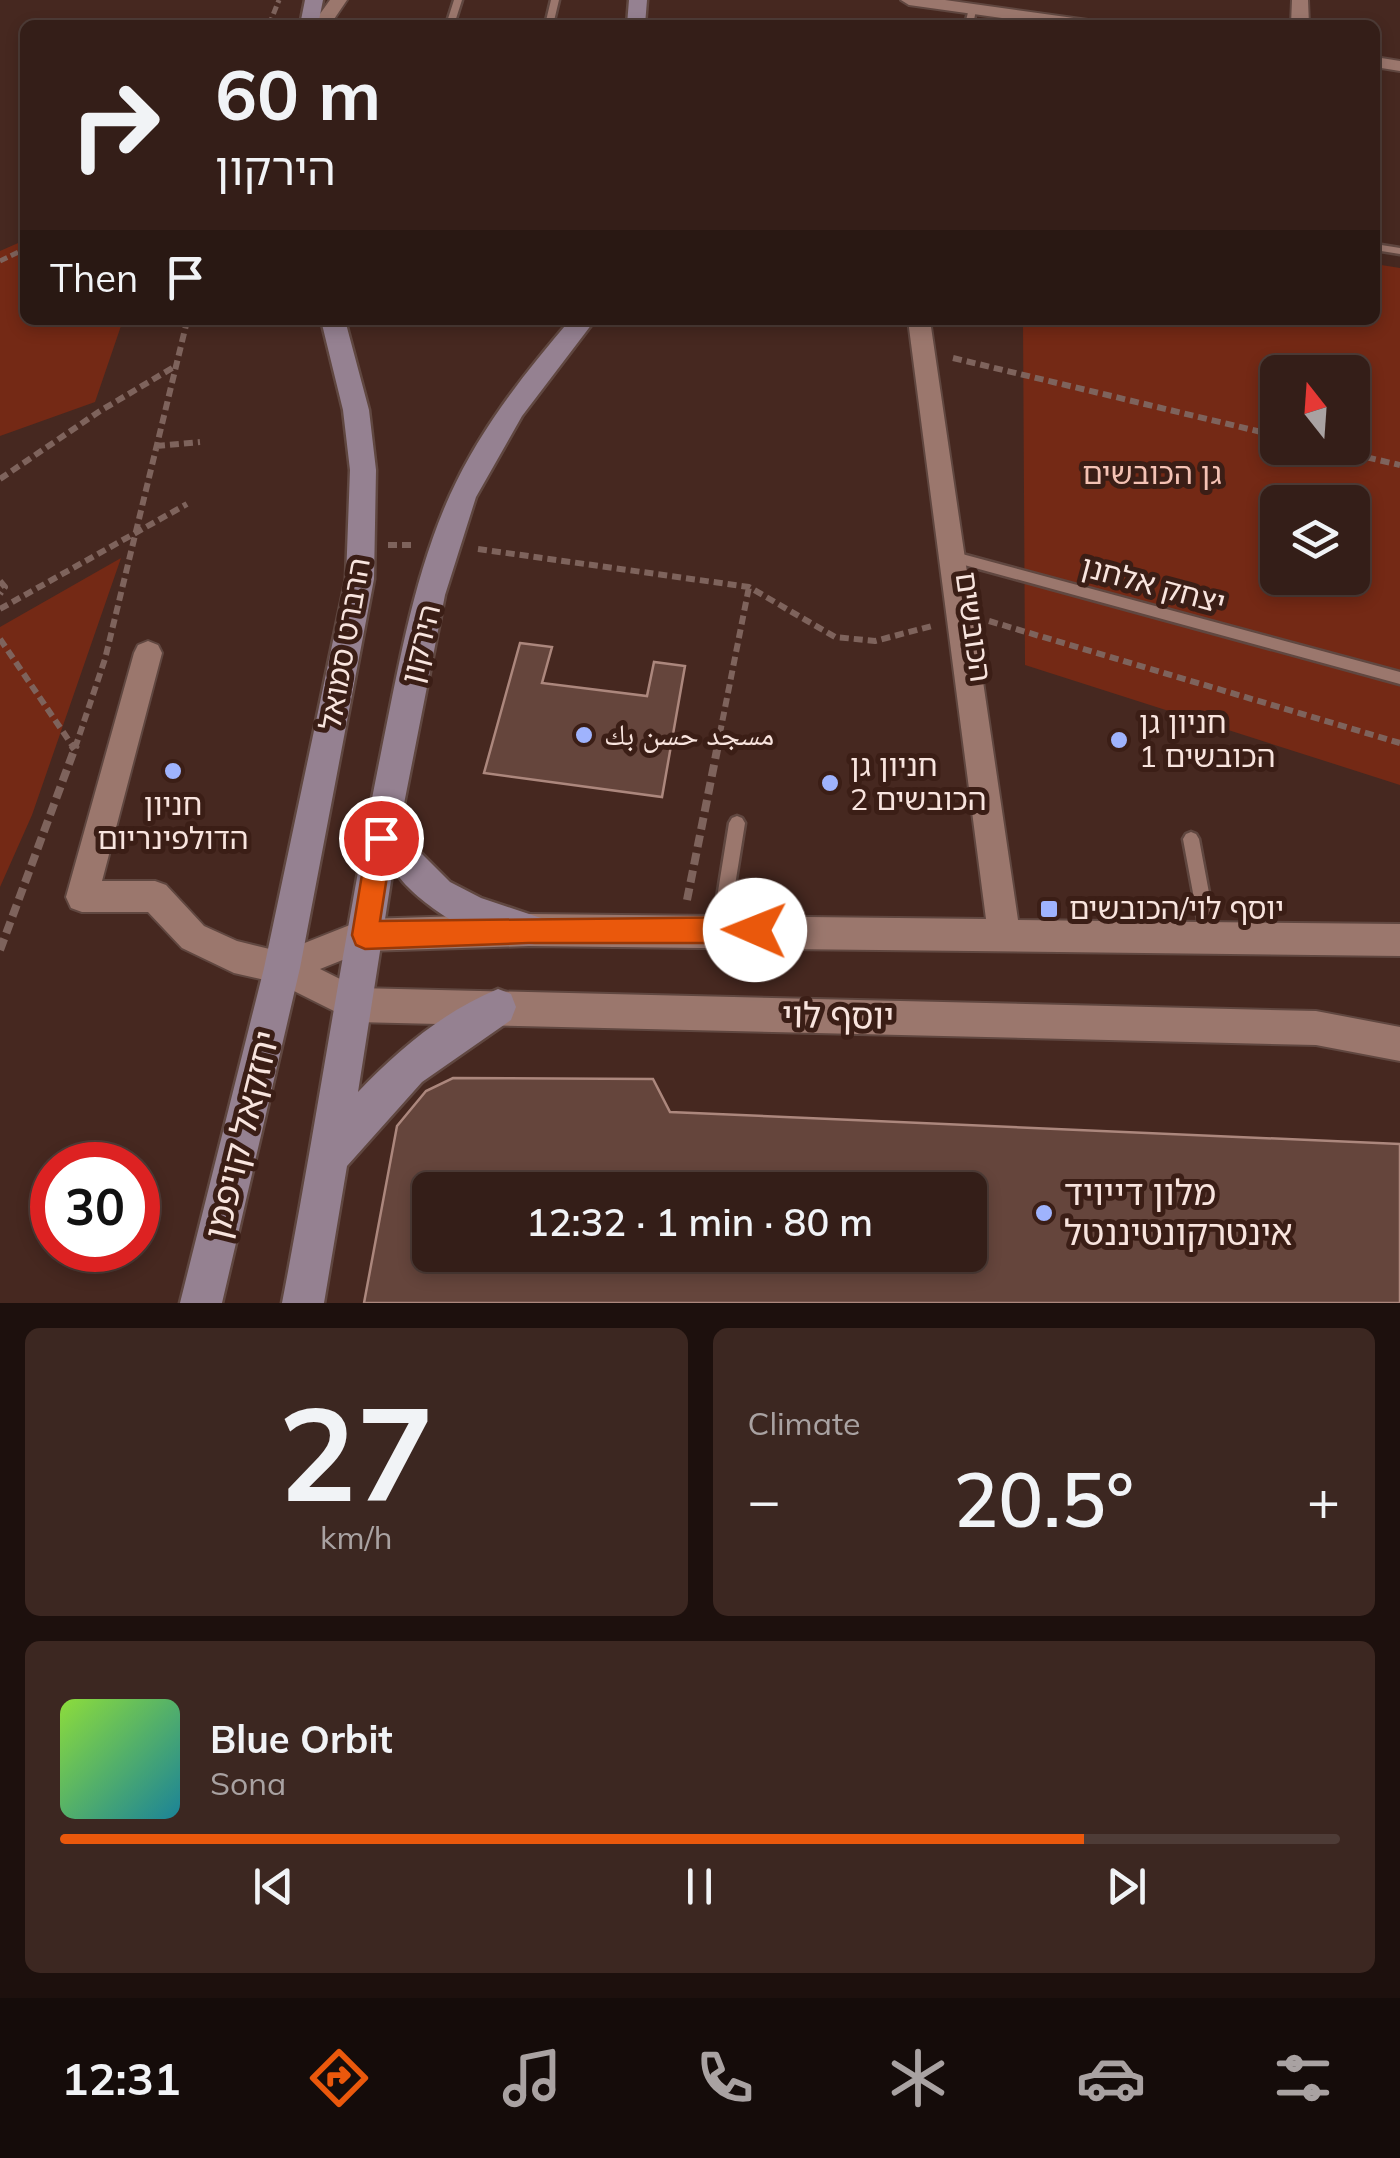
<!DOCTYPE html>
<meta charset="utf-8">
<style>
body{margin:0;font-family:Mulish,"Noto Naskh Arabic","Noto Sans Hebrew",sans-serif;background:#3c2721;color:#f1f3f6;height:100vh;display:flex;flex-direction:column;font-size:38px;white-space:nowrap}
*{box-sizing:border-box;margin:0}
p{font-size:32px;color:#a9a2a2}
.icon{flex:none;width:55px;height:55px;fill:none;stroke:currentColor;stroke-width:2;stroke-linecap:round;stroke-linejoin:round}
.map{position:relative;height:1303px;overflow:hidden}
.sheet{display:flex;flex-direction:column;gap:25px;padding:25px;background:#1d100d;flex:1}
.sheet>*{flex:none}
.hud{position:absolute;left:20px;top:20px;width:1360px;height:305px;border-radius:15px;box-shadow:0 5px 15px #0003,0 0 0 2px #4e3c37;background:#341e18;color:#f1f3f6;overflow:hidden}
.needle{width:65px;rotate:343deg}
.buttons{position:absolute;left:1260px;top:355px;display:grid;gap:20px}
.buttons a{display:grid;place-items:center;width:110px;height:110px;border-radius:15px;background:#341e18;box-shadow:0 5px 15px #0003,0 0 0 2px #4e3c37;font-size:50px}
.speed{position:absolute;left:30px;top:1142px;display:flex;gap:20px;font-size:50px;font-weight:700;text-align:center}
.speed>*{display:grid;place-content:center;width:130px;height:130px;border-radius:50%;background:#341e18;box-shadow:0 5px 15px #0003,0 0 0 2px #4e3c37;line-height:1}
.speed .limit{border:15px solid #d22;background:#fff;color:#111}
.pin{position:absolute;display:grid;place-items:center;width:85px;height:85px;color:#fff;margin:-42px;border:5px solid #fff;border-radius:50%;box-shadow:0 2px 10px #0007}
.me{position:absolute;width:110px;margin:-55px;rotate:271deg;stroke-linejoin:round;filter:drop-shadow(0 0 8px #0008)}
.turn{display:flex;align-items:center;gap:35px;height:210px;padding:0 30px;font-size:45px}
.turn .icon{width:130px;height:130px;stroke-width:2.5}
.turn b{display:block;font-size:70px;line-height:85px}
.then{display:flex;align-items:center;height:95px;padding:0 30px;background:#0003;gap:20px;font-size:38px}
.big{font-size:75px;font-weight:600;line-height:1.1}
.sheet .tile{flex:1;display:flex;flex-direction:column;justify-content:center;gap:15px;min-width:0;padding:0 35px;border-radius:15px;background:#3c2721}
.sheet .dial{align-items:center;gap:0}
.dial b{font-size:130px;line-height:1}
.song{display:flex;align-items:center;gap:30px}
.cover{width:120px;height:120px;border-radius:15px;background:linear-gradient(135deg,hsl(90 70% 55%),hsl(190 70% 35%))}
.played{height:10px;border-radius:5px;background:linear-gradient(90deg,#ea580c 80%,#4e3c37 80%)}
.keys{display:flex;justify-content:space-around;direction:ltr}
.heat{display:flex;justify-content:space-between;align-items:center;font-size:55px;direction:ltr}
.sheet .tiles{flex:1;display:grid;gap:25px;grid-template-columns:1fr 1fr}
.tile:last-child{grid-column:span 2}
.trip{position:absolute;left:412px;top:1172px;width:575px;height:100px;border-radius:15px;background:#341e18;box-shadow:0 5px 15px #0003,0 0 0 2px #4e3c37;font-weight:600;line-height:100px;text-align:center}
.tabs{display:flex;height:160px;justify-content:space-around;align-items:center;background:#150c0a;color:#a9a2a2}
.tabs .icon{width:70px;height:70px}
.tabs .selected{color:#ea580c}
.tabs b{font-size:45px;color:#f1f3f6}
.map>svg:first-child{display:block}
.green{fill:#742915;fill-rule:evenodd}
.building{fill:#65453c;stroke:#ac877d;stroke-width:2.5;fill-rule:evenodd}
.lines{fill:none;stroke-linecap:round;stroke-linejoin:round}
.lane-casing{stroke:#604740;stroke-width:5}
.street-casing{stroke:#604740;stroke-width:4}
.secondary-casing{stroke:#604740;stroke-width:5}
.path-far2{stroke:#7e635c;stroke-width:5;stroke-dasharray:8 4;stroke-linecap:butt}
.path-far1{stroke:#7e635c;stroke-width:6;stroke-dasharray:9 5;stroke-linecap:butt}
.path{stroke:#7e635c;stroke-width:8;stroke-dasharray:12 6;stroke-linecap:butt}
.lane{fill:#9b776d;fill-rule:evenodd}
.street{fill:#9b776d;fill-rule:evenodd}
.secondary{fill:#958191;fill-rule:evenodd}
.route{fill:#ea580c;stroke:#983908;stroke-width:2.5}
.poi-dot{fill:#9fb3fd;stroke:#3b1e16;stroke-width:4}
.labels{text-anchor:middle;stroke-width:10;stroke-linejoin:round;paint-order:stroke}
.park-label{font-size:30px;fill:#f4c2b4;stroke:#3b1e16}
.street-label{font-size:30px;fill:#f8e4de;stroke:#3b1e16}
.poi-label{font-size:30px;fill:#f8e4de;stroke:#3b1e16;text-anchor:start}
.near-street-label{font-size:35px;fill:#f8e4de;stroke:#3b1e16}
.near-poi-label{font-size:35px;fill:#f8e4de;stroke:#3b1e16;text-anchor:start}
</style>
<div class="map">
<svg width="1400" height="1303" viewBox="0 0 1400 1303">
<rect width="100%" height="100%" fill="#462820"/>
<path class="green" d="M25,240V320H123L95,402L0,436V251Z
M1375,264L1400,268V785L1025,665L1023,320H1375ZM1278,372H1352V448H1278ZM1278,502H1352V578H1278Z
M121,558L32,815L0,887V627Z"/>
<path class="building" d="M520,643L552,647L542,683L647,696L654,662L685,666L662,797L484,773Z
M453,1078L653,1079L670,1112L1400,1144V1303H364L397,1126L426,1091ZM430,1190H970V1255H430Z"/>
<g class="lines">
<g class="lane-casing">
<path id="lane" d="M454,0H462L454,25H446Z
M551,0H559L553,25H545Z
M969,8L976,10L973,25H965Z
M1375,244L1400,248V254L1375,250Z
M951,551L1400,672V684L946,560L945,556Z
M737,816L742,818L745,823L728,929L726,935L720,937L714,935L712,929L729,823L732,818Z
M1191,832L1196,834L1199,839L1217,936L1215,942L1209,944L1203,942L1201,936L1183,839L1186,834Z"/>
</g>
<g class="street-casing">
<path id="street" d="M330,0H347L330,25H312Z
M901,0H945L1088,20L1097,25H1051L909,5Z
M1292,0H1308L1309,25H1291Z
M1375,57L1400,61V71L1375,67Z
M908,320H930L1018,920L1400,924V956L529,946L365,951L320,969L358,988L1316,1011L1400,1027V1061L1316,1045L356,1022L278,983L234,973L182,948L148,912H82L71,908L66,897L134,653L138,645L148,641L158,645L162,653L102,881H155L166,885L204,926L237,941L282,952L365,919L529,914L986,919Z"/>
</g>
<g class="secondary-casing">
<path id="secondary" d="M305,0H323L318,25H300Z
M629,0H647L645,25H627Z
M321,320H345L369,410L376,470L374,579L300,968L222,1303H180L264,968L346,579L350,470L343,410Z
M570,320H595L522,416L476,497L445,595L403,809L419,851L450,882L481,898L541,918L546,930L541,942C501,959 413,904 393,868L358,1092C398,1050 444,1011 498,989L511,994L516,1007L511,1020L422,1082L347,1166L324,1303H282C317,1122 343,939 380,758C398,670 413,577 450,495C480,429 524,374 570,320Z"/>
</g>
<path class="path-far2" d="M269,25L279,0
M0,261L25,249
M186,324L187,320"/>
<path class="path-far1" d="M953,358L1278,436
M156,446L200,442
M1326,448L1400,465
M0,479L100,411L174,367
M388,545H416
M478,549L749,587L835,637L875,641L932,626
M0,581L5,587L0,594
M0,609L187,504
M989,621L1400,743
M0,639L74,748
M75,748L105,659L187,321
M717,748L749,587"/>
<path class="path" d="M72,745L75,749
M687,900L718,745
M0,950L76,745"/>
<use href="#lane" class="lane"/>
<use href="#street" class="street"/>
<use href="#secondary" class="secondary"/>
</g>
<path class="route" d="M381,826L390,829L393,838L380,921L755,917L764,921L768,930L764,939L755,943H529L365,949L356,945L352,935L368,838L372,829Z"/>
<g class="poi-dot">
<circle cx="584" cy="735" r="10"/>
<circle cx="1119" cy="740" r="10"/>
<circle cx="173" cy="771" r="10"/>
<circle cx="830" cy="783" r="10"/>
<rect x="1039" y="899" width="20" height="20" rx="5"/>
<circle cx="1044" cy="1213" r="10"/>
</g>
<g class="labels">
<g class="park-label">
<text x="1152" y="484">גן הכובשים</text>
</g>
<g class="street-label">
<text transform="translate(1153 585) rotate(15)" y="10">יצחק אלחנן</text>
<text transform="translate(973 627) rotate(82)" y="10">הכובשים</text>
<text transform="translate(345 644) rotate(-80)" y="10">הרברט סמואל</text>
<text transform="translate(421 644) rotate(-76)" y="10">הירקון</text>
</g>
<g class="poi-label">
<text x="1139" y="733">חניון גן<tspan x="1139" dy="34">הכובשים 1</tspan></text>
<text x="604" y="745">مسجد حسن بك</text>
<text x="850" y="776">חניון גן<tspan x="850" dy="34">הכובשים 2</tspan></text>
<text x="173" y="815" text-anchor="middle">חניון<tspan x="173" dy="34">הדולפינריום</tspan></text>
<text x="1069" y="919">יוסף לוי/הכובשים</text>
</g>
<g class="near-street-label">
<text transform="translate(838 1016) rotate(1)" y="12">יוסף לוי</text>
<text transform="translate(242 1135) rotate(-76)" y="12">יחזקאל קויפמן</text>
</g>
<g class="near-poi-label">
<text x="1064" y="1205">מלון דייויד<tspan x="1064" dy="40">אינטרקונטיננטל</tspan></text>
</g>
</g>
</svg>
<div class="buttons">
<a><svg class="needle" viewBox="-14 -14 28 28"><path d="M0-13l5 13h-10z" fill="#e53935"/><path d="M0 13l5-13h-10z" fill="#a9a2a2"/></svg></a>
<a><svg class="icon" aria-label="layers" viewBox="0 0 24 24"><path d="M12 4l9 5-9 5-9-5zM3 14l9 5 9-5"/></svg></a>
</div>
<div class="speed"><div class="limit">30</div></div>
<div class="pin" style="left:381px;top:838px;background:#d93025"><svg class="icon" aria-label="arrive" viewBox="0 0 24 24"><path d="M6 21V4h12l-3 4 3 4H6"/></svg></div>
<svg class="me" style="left:755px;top:930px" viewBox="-20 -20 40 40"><circle r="19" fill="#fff"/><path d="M0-13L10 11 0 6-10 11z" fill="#ea580c"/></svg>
<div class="trip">12:32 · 1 min · 80 m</div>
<div class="hud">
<div class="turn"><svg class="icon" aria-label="right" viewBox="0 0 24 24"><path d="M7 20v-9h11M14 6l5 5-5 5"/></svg><div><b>60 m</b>הירקון</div></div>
<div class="then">Then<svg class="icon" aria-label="arrive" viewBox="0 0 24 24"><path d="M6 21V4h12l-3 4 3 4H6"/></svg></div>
</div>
</div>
<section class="sheet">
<div class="tiles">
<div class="tile dial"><b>27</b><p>km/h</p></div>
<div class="tile"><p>Climate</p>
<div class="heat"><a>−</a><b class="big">20.5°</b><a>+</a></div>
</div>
<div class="tile">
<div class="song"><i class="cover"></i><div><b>Blue Orbit</b><p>Sona</p></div></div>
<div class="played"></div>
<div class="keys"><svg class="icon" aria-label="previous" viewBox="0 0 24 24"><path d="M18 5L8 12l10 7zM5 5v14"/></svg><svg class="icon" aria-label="pause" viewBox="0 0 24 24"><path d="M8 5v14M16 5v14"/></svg><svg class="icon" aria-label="next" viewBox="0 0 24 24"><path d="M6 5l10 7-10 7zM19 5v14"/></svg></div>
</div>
</div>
</section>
<nav class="tabs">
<b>12:31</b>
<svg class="icon selected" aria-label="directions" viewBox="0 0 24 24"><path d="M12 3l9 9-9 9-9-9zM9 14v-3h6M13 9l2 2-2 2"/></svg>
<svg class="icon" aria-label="music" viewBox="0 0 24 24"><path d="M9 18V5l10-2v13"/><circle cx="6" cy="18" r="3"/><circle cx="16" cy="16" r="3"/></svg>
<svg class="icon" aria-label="phone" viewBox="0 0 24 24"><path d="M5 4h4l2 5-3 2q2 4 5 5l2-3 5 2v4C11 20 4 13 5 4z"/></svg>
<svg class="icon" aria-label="climate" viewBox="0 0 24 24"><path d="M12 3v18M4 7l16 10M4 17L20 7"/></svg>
<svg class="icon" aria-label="car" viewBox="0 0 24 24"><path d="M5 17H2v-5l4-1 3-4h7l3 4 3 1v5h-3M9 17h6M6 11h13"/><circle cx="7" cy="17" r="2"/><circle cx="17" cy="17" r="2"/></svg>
<svg class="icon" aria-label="filters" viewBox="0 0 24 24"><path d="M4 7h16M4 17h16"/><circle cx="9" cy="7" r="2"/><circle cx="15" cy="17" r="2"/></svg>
</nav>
